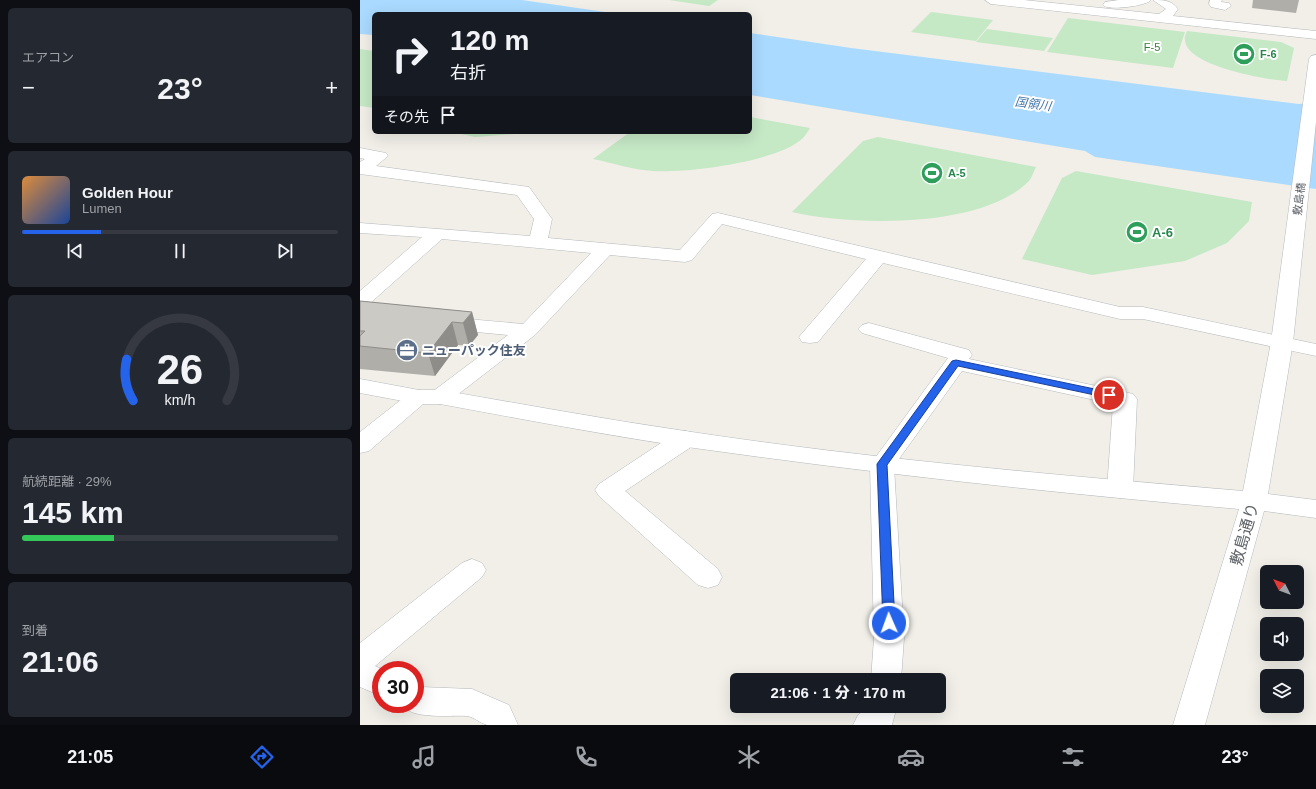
<!DOCTYPE html>
<html lang="ja">
<meta charset="utf-8">
<style>
body{margin:0;font-family:Helvetica,"Noto Sans JP",sans-serif;background:#242831;color:#f1f3f6;height:100vh;display:flex;flex-direction:column;font-size:15px;white-space:nowrap}
*{box-sizing:border-box;margin:0}
p{font-size:13px;color:#9ea1a6}
.icon{flex:none;width:22px;height:22px;fill:none;stroke:currentColor;stroke-width:2;stroke-linecap:round;stroke-linejoin:round}
.map{position:relative;flex:1;overflow:hidden}
.drawer{display:flex;flex-direction:column;gap:8px;padding:8px;background:#0d0f14;width:360px}
.drawer>*{flex:none}
.hud{position:absolute;left:12px;top:12px;width:380px;height:122px;border-radius:6px;box-shadow:0 4px 16px #0002;background:#171b24;color:#f1f3f6;overflow:hidden}
.needle{width:26px;rotate:312deg}
.tools{position:absolute;left:900px;top:565px;display:grid;gap:8px}
.tools a{display:grid;place-items:center;width:44px;height:44px;border-radius:6px;background:#171b24;box-shadow:0 4px 16px #0002;font-size:20px}
.speed{position:absolute;left:12px;top:661px;display:flex;gap:8px;font-size:20px;font-weight:700;text-align:center}
.speed>*{display:grid;place-content:center;width:52px;height:52px;border-radius:50%;background:#171b24;box-shadow:0 4px 16px #0002;line-height:1}
.speed .limit{border:6px solid #d22;background:#fff;color:#111}
.pin{position:absolute;display:grid;place-items:center;width:34px;height:34px;color:#fff;margin:-17px;border:2px solid #fff;border-radius:50%;box-shadow:0 1px 4px #0007}
.me{position:absolute;width:44px;margin:-22px;rotate:358deg;stroke-linejoin:round;filter:drop-shadow(0 0 3px #0008)}
.turn{display:flex;align-items:center;gap:14px;height:84px;padding:0 12px;font-size:18px}
.turn .icon{width:52px;height:52px;stroke-width:2.5}
.turn b{display:block;font-size:28px;line-height:34px}
.then{display:flex;align-items:center;height:38px;padding:0 12px;background:#0003;gap:8px;font-size:15px}
.big{font-size:30px;font-weight:800;line-height:1.1}
.drawer .tile{flex:1;display:flex;flex-direction:column;justify-content:center;gap:6px;min-width:0;padding:0 14px;border-radius:6px;background:#242831}
.drawer .dial{align-items:center;gap:0}
.dial svg{height:104px;overflow:visible;fill:none;stroke:#363941;stroke-width:7;stroke-linecap:round;text-anchor:middle}
.dial text{fill:#f1f3f6;stroke:none}
.song{display:flex;align-items:center;gap:12px}
.cover{width:48px;height:48px;border-radius:6px;background:linear-gradient(135deg,hsl(30 70% 55%),hsl(220 70% 35%))}
.played{height:4px;border-radius:2px;background:linear-gradient(90deg,#2563eb 25%,#363941 25%)}
.keys{display:flex;justify-content:space-around;direction:ltr}
.heat{display:flex;justify-content:space-between;align-items:center;font-size:22px;direction:ltr}
.charge{height:6px;border-radius:3px;background:linear-gradient(90deg,#34c759 29%,#363941 0)}
.trip{position:absolute;left:370px;top:673px;width:216px;height:40px;border-radius:6px;background:#171b24;box-shadow:0 4px 16px #0002;font-weight:800;line-height:40px;text-align:center}
.menu{display:flex;height:64px;justify-content:space-around;align-items:center;background:#090b0e;color:#9ea1a6}
.menu .icon{width:28px;height:28px}
.menu .current{color:#2563eb}
.menu b{font-size:18px;color:#f1f3f6}
main{display:flex;flex:1;min-height:0}
.map>svg:first-child{display:block}
.green{fill:#c5e8c5}
.water{fill:#aadaff}
.lines{fill:none;stroke-linecap:round;stroke-linejoin:round}
.street-casing{stroke:#b5b8bc;stroke-width:1}
.secondary-casing{stroke:#b6babf;stroke-width:1}
.street{fill:#fff;fill-rule:evenodd}
.secondary{fill:#fff;fill-rule:evenodd}
.wall{fill:#afaea9}
.shaded-wall{fill:#8f8d8a}
.building{fill:#cccac5;stroke:#8f8d8a}
.route{fill:#2563eb;stroke:#184099}
.labels{text-anchor:middle;stroke-width:4;stroke-linejoin:round;paint-order:stroke}
.far-park-label{font-size:11px;fill:#348238;stroke:#fff}
.far-leisure-label{font-size:11px;font-weight:bold;fill:#27864d;stroke:#fff;text-anchor:start}
.far-street-label{font-size:11px;fill:#5f6368;stroke:#fff}
.far-water-label{font-size:12px;font-style:italic;fill:#4174aa;stroke:#fff}
.leisure-label{font-size:13px;font-weight:bold;fill:#27864d;stroke:#fff;text-anchor:start}
.service-label{font-size:13px;font-weight:bold;fill:#4e5e75;stroke:#fff;text-anchor:start}
.near-street-label{font-size:16px;fill:#5f6368;stroke:#fff}
</style>
<main>
<section class="drawer">
<div class="tile"><p>エアコン</p>
<div class="heat"><a>−</a><b class="big">23°</b><a>+</a></div>
</div>
<div class="tile">
<div class="song"><i class="cover"></i><div><b>Golden Hour</b><p>Lumen</p></div></div>
<div class="played"></div>
<div class="keys"><svg class="icon" aria-label="previous" viewBox="0 0 24 24"><path d="M18 5L8 12l10 7zM5 5v14"/></svg><svg class="icon" aria-label="pause" viewBox="0 0 24 24"><path d="M8 5v14M16 5v14"/></svg><svg class="icon" aria-label="next" viewBox="0 0 24 24"><path d="M6 5l10 7-10 7zM19 5v14"/></svg></div>
</div>
<div class="tile dial"><svg viewBox="0 0 100 80">
<path d="M14 69A42 42 0 1 1 86 69"/>
<path d="M14 69A42 42 0 0 1 9 37" stroke="#2563eb"/>
<text x="50" y="56" font-size="32" font-weight="700">26</text>
<text x="50" y="72" font-size="11">km/h</text>
</svg></div>
<div class="tile"><p>航続距離 · 29%</p><b class="big">145 km</b><div class="charge"></div></div>
<div class="tile"><p>到着</p><b class="big">21:06</b></div>
</section>
<div class="map">
<svg width="956" height="725" viewBox="0 0 956 725">
<rect width="100%" height="100%" fill="#f1efe8"/>
<path class="green" d="M309,0H358L349,6Z
M571,12L633,20L616,41L551,32Z
M708,18L825,32L813,68L687,52Z
M627,29L693,38L684,51L616,42Z
M827,31L921,42L934,48L927,81C907,80 826,66 825,40C824,37 826,34 827,31Z
M0,49L14,51V108L0,106Z
M390,117L450,128C448,131 446,135 443,138C418,162 327,173 293,171C273,170 253,163 233,159L270,132H390Z
M92,132H179L115,137Z
M518,137L676,167C674,171 672,177 669,181C622,229 493,226 432,212L503,141Z
M716,171L892,202L889,221L867,243L825,261L732,275L662,259L702,178Z"/>
<path class="water" d="M0,0H162L259,14H14V35L0,34Z
M390,33L491,48L939,104L956,103V189L735,157L725,151L390,95Z"/>
<g class="lines">
<g class="street-casing">
<path id="street" d="M625,0H664L799,14L806,9L793,0C804,0 811,0 818,9L813,16L956,31V39L631,4Z
M759,0H791C787,6 747,11 743,5L745,2Z
M850,0H862L861,2L869,3L871,6L865,10L851,7L849,4Z
M0,148L26,153L28,156L16,166L169,187L192,219L188,238L320,250L352,214L358,213L760,307H783L956,344V356L783,319H760L523,263L458,342L450,343L442,342L439,337L506,259L362,224L332,260L325,262L250,255L175,335L88,402L80,404L72,402L70,398L9,451L0,453V432L51,392L59,390L67,392L70,396L72,392L148,335L85,329L78,327L75,323L78,319L85,317L163,324L231,253L82,239L7,306L0,308V291L62,237L0,233V223L170,236L174,219L157,195L0,174V162L5,159L0,158Z
M509,323L609,350L612,355L609,359L765,392L773,394L777,399L773,489L769,495L760,498L751,495L747,489L753,404L602,371L534,466L544,638L541,680H511L514,638L510,465L588,358L502,333L498,329L502,325Z
M325,431L334,433L337,439L334,445L265,491L358,569L362,577L358,585L348,588L338,585L239,496L235,490L239,484L316,433Z
M112,559L122,563L126,570L122,577L15,666L24,670H21V696L0,687V643L102,563Z
M55,685L61,687L112,689L149,705L158,725C149,725 136,725 127,725C120,723 114,717 107,716C91,715 49,720 42,704H55Z
M505,706H537L532,725H493L498,715L504,710Z"/>
</g>
<g class="secondary-casing">
<path id="secondary" d="M956,55V122L933,342L908,494L956,500V518L904,511L845,725H813L879,509C694,493 511,473 327,447C245,435 162,419 80,404H59L0,393V379L59,390H80C162,404 243,419 325,431C510,459 697,475 883,491L911,342L949,59L951,56Z"/>
</g>
<use href="#street" class="street"/>
<use href="#secondary" class="secondary"/>
</g>
<path class="wall" d="M893,0H939L936,13L892,8Z
M0,301L112,312L118,335L109,346L98,345L75,376L0,369Z"/>
<path class="shaded-wall" d="M112,312L118,335L109,346L103,323Z
M92,322L98,345L75,376L68,353Z"/>
<path class="building" d="M0,301L112,312L103,323L92,322L68,353L0,346V336L5,331H0Z"/>
<path class="route" d="M596,360L749,392L754,395L749,398L598,366L527,465L535,623L533,626L529,627L524,626L523,623L517,464L592,361Z"/>
<defs>
<g id="stadium-disc" transform="scale(1.15)"><circle r="9.5" fill="#2e9e5b" stroke="#fff"/><path d="M0-5a6.5 5 0 1 0 0 10a6.5 5 0 1 0 0-10ZM-3.5-1.8h7v3.6h-7Z" fill="#fff"/></g>
<g id="office-disc" transform="scale(1.15)"><circle r="9.5" fill="#5c6f8a" stroke="#fff"/><path d="M-6-3h4V-5.5h4V-3h4V5H-6ZM-1-4.5V-3h2v-1.5ZM-6 0V1H6V0Z" fill="#fff"/></g>
</defs>
<g fill-rule="evenodd">
<use href="#stadium-disc" x="884" y="54"/>
<use href="#stadium-disc" x="572" y="173"/>
<use href="#stadium-disc" x="777" y="232"/>
<use href="#office-disc" x="47" y="350"/>
</g>
<g class="labels">
<g class="far-park-label">
<text x="792" y="51">F-5</text>
</g>
<g class="far-leisure-label">
<text x="900" y="58">F-6</text>
<text x="588" y="177">A-5</text>
</g>
<g class="far-street-label">
<text transform="translate(939 199) rotate(-83)" y="4">敷島橋</text>
</g>
<g class="far-water-label">
<text transform="translate(673 104) rotate(8)" y="4">国領川</text>
</g>
<g class="leisure-label">
<text x="792" y="237">A-6</text>
</g>
<g class="service-label">
<text x="62" y="355">ニューパック住友</text>
</g>
<g class="near-street-label">
<text transform="translate(884 534) rotate(-74)" y="6">敷島通り</text>
</g>
</g>
</svg>
<div class="tools">
<a><svg class="needle" viewBox="-14 -14 28 28"><path d="M0-13l5 13h-10z" fill="#e53935"/><path d="M0 13l5-13h-10z" fill="#9ea1a6"/></svg></a>
<a><svg class="icon" aria-label="sound" viewBox="0 0 24 24"><path d="M4 9h4l5-4v14l-5-4H4zM17 9q2 3 0 6"/></svg></a>
<a><svg class="icon" aria-label="layers" viewBox="0 0 24 24"><path d="M12 4l9 5-9 5-9-5zM3 14l9 5 9-5"/></svg></a>
</div>
<div class="speed"><div class="limit">30</div></div>
<div class="pin" style="left:749px;top:395px;background:#d93025"><svg class="icon" aria-label="arrive" viewBox="0 0 24 24"><path d="M6 21V4h12l-3 4 3 4H6"/></svg></div>
<svg class="me" style="left:529px;top:623px" viewBox="-20 -20 40 40"><circle r="17" fill="#2563eb" stroke="#fff" stroke-width="3"/><path d="M0-11L8 9 0 5-8 9z" fill="#fff"/></svg>
<div class="trip">21:06 · 1 分 · 170 m</div>
<div class="hud">
<div class="turn"><svg class="icon" aria-label="right" viewBox="0 0 24 24"><path d="M7 20v-9h11M14 6l5 5-5 5"/></svg><div><b>120 m</b>右折</div></div>
<div class="then">その先<svg class="icon" aria-label="arrive" viewBox="0 0 24 24"><path d="M6 21V4h12l-3 4 3 4H6"/></svg></div>
</div>
</div>
</main>
<nav class="menu">
<b>21:05</b>
<svg class="icon current" aria-label="directions" viewBox="0 0 24 24"><path d="M12 3l9 9-9 9-9-9zM9 14v-3h6M13 9l2 2-2 2"/></svg>
<svg class="icon" aria-label="music" viewBox="0 0 24 24"><path d="M9 18V5l10-2v13"/><circle cx="6" cy="18" r="3"/><circle cx="16" cy="16" r="3"/></svg>
<svg class="icon" aria-label="phone" viewBox="0 0 24 24"><path d="M5 4h4l2 5-3 2q2 4 5 5l2-3 5 2v4C11 20 4 13 5 4z"/></svg>
<svg class="icon" aria-label="climate" viewBox="0 0 24 24"><path d="M12 3v18M4 7l16 10M4 17L20 7"/></svg>
<svg class="icon" aria-label="car" viewBox="0 0 24 24"><path d="M5 17H2v-5l4-1 3-4h7l3 4 3 1v5h-3M9 17h6M6 11h13"/><circle cx="7" cy="17" r="2"/><circle cx="17" cy="17" r="2"/></svg>
<svg class="icon" aria-label="filters" viewBox="0 0 24 24"><path d="M4 7h16M4 17h16"/><circle cx="9" cy="7" r="2"/><circle cx="15" cy="17" r="2"/></svg>
<b>23°</b>
</nav>
